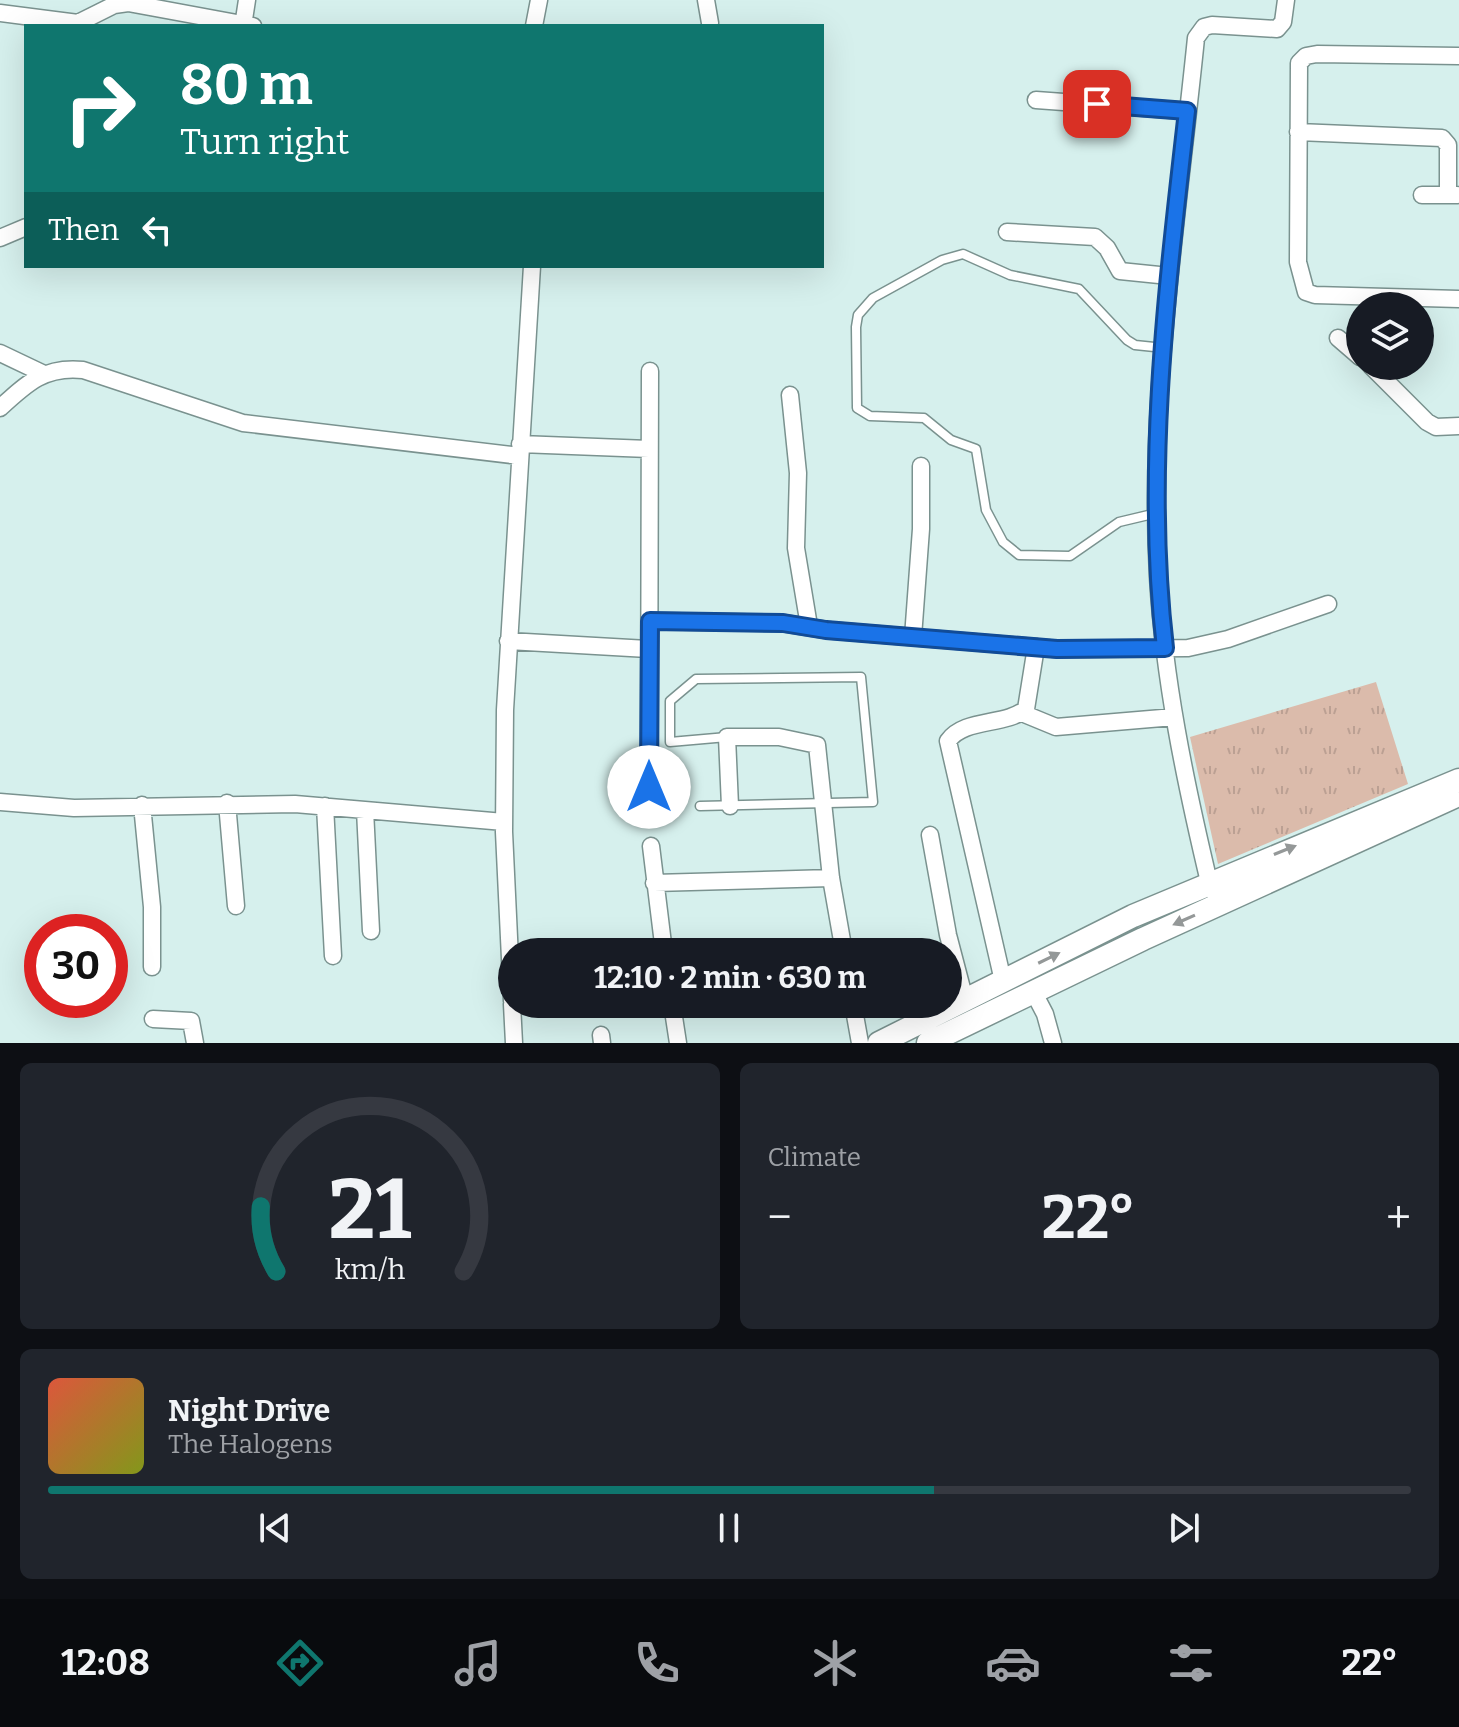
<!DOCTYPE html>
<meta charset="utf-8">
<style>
body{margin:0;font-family:Bitter,serif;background:#20242c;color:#f1f3f6;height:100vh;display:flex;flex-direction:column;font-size:30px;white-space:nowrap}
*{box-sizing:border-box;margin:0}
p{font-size:26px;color:#9ea1a6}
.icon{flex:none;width:44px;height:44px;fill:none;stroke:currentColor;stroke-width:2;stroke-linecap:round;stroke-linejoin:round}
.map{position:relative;height:1043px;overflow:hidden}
.drawer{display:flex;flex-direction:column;gap:20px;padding:20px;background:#0d0f14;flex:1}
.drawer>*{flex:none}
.hud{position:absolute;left:24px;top:24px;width:800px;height:244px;border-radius:0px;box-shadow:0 8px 32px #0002;background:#0f766e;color:#fff;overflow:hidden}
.fabs{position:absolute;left:1346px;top:292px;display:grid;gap:16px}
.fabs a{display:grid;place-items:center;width:88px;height:88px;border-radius:50%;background:#171b24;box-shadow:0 8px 32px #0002;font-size:40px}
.speed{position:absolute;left:24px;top:914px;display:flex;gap:16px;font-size:40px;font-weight:700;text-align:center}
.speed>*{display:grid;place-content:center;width:104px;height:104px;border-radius:50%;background:#171b24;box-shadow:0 8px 32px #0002;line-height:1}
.speed .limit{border:12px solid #d22;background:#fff;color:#111}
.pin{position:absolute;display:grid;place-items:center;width:68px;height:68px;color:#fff;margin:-34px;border-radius:16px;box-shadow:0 4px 12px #0006}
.me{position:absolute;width:88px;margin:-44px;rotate:0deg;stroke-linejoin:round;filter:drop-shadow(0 0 6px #0008)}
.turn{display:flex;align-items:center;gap:28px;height:168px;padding:0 24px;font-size:36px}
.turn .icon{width:104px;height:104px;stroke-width:2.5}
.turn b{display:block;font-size:56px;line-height:68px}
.then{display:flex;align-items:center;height:76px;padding:0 24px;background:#0003;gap:16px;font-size:30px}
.big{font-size:60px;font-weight:700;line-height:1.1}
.drawer .tile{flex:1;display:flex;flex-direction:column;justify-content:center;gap:12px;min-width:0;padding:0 28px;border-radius:12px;background:#20242c}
.drawer .dial{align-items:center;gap:0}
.dial svg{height:208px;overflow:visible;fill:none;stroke:#363941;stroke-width:7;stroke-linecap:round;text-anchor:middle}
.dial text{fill:#f1f3f6;stroke:none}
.song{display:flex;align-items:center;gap:24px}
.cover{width:96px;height:96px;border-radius:12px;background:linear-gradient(135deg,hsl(10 70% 55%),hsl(70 70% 35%))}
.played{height:8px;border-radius:4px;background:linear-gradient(90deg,#0f766e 65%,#363941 65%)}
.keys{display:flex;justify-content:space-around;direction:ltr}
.heat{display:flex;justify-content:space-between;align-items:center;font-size:44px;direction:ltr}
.drawer .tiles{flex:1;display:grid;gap:20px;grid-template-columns:1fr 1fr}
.tile:last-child{grid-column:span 2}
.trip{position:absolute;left:498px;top:938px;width:464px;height:80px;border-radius:40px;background:#171b24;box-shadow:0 8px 32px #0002;font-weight:700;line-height:80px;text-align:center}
.menu{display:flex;height:128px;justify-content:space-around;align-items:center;background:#090b0e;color:#9ea1a6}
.menu .icon{width:56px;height:56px}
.menu .active{color:#0f766e}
.menu b{font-size:36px;color:#f1f3f6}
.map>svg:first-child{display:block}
.park{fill:url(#park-tufts)}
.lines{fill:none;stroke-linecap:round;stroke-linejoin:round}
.service-casing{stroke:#7a928f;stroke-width:11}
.minor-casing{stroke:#7a928f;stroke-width:19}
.secondary-casing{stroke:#7a928f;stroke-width:25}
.service{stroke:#fff;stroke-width:8}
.minor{stroke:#fff;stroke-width:16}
.secondary{stroke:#fff;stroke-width:22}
.oneway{fill:#949898}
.route-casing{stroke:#114b97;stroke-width:20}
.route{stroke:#1a73e8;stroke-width:14}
</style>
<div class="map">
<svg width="1459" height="1043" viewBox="0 0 1459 1043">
<defs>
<pattern id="park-tufts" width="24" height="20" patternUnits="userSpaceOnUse" patternTransform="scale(2)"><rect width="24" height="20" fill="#dbbbab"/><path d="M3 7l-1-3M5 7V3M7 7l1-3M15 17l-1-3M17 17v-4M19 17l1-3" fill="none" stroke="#bba093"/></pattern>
</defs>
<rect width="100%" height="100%" fill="#d6f0ed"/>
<path class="park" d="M1376,682L1408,784L1218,864L1190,737Z"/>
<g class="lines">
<g class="service-casing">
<path id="service" d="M1157,513L1119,522L1070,556L1019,555L1003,542L986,510L976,449L951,440L924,418L870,416L857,408L856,327L858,315L873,298L942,260L963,254L1010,275L1079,289L1127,340L1135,345L1164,348
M700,806L873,802L861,677L696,679L670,701V742L727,737"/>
</g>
<g class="minor-casing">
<path id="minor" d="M706,0L710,23
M0,13L78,23L114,5L128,3L253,26
M243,26L247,0
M534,26L539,0
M1459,56L1317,54L1306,56L1299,63L1298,262L1306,292L1315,295L1459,299
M1036,100L1187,111
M1298,132L1442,138L1448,145V195
M1422,195H1457
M1007,232L1095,237L1107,248L1120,271L1169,276
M0,238L26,227
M1338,338L1360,357
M0,353L42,373
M1371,366L1427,422L1436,427L1459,426
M790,395L798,473L796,548L809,626
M0,408C27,383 45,366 83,370L243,423L520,456
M520,444L649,449
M650,621L783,623L826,630L1057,649L1188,648L1228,639L1328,604
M913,637L921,529V466
M508,641L648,649
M1022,713L1056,727L1174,717
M649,787L650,371
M0,802L74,808L295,804L504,822
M227,803L236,906
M142,805L152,907V967
M325,806L333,956
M730,806L727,737H779L817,745L831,878L844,952
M365,810L371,931
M930,835L948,935L965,1000
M651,846L664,952
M654,883L831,878
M1215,894L1209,882C1185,781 1164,680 1158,577C1148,396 1178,217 1196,38L1204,27L1212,25L1277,29L1283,22L1286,0
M1003,981L948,741C964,718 1005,726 1026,709L1036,647
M1033,991L1045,1014L1053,1043
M512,1001L504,832L505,710L532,266
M512,1004L514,1043
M672,1004L678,1043
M853,1004L860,1043
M153,1019L191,1021L195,1043
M601,1035L602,1043"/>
</g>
<g class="secondary-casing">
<path id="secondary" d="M879,1043L1133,916L1459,780
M928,1043L1143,939L1454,797"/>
</g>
<use href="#service" class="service"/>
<use href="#minor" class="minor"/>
<use href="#secondary" class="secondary"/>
</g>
<defs><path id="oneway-solid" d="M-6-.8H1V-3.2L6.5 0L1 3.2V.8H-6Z" transform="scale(2)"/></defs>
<g class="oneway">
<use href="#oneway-solid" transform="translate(1285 850) rotate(-22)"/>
<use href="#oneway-solid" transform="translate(1184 920) rotate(156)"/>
<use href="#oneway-solid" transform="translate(1049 958) rotate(-26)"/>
</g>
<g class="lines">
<g class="route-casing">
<path id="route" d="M649,787L650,621L783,623L826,630L1057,649L1165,648C1144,470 1167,288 1187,111L1097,104"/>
</g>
<use href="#route" class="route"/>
</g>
</svg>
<div class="fabs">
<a><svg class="icon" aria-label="layers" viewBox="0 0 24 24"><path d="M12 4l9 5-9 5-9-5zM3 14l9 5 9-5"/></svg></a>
</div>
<div class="speed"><div class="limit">30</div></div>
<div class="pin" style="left:1097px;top:104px;background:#d93025"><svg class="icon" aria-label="arrive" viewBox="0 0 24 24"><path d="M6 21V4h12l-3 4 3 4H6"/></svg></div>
<svg class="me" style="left:649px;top:787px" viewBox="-20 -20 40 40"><circle r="19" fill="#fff"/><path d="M0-13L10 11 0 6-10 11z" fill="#1a73e8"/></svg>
<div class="trip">12:10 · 2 min · 630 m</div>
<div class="hud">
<div class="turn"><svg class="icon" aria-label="right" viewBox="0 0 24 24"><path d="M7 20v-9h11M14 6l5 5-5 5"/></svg><div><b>80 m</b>Turn right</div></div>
<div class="then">Then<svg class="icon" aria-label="left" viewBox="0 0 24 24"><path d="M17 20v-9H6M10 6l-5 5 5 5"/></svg></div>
</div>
</div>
<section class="drawer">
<div class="tiles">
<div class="tile dial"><svg viewBox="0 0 100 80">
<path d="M14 69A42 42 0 1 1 86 69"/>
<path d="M14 69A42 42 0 0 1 8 44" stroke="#0f766e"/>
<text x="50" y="56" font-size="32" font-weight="700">21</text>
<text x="50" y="72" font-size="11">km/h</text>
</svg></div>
<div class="tile"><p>Climate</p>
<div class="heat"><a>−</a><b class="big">22°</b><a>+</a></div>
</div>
<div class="tile">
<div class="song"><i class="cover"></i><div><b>Night Drive</b><p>The Halogens</p></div></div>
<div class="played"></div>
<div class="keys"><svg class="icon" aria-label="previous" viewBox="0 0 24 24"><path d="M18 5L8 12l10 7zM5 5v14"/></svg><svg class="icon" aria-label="pause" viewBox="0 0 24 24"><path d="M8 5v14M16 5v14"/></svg><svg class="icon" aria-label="next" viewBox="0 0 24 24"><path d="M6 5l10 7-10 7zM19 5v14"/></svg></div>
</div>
</div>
</section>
<nav class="menu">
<b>12:08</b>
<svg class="icon active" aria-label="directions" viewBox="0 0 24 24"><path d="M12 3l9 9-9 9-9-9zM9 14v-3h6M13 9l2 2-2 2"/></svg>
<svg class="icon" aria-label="music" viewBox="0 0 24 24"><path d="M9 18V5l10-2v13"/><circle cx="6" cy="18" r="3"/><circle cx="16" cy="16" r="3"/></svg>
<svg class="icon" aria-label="phone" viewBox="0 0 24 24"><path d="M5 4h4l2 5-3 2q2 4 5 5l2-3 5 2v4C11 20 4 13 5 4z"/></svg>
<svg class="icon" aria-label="climate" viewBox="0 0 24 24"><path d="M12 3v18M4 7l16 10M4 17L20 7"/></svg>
<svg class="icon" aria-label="car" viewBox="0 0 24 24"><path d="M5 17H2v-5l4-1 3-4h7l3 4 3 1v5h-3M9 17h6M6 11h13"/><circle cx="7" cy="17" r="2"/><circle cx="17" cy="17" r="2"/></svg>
<svg class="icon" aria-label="filters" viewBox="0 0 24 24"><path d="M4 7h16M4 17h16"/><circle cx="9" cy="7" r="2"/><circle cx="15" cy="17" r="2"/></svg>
<b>22°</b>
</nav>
